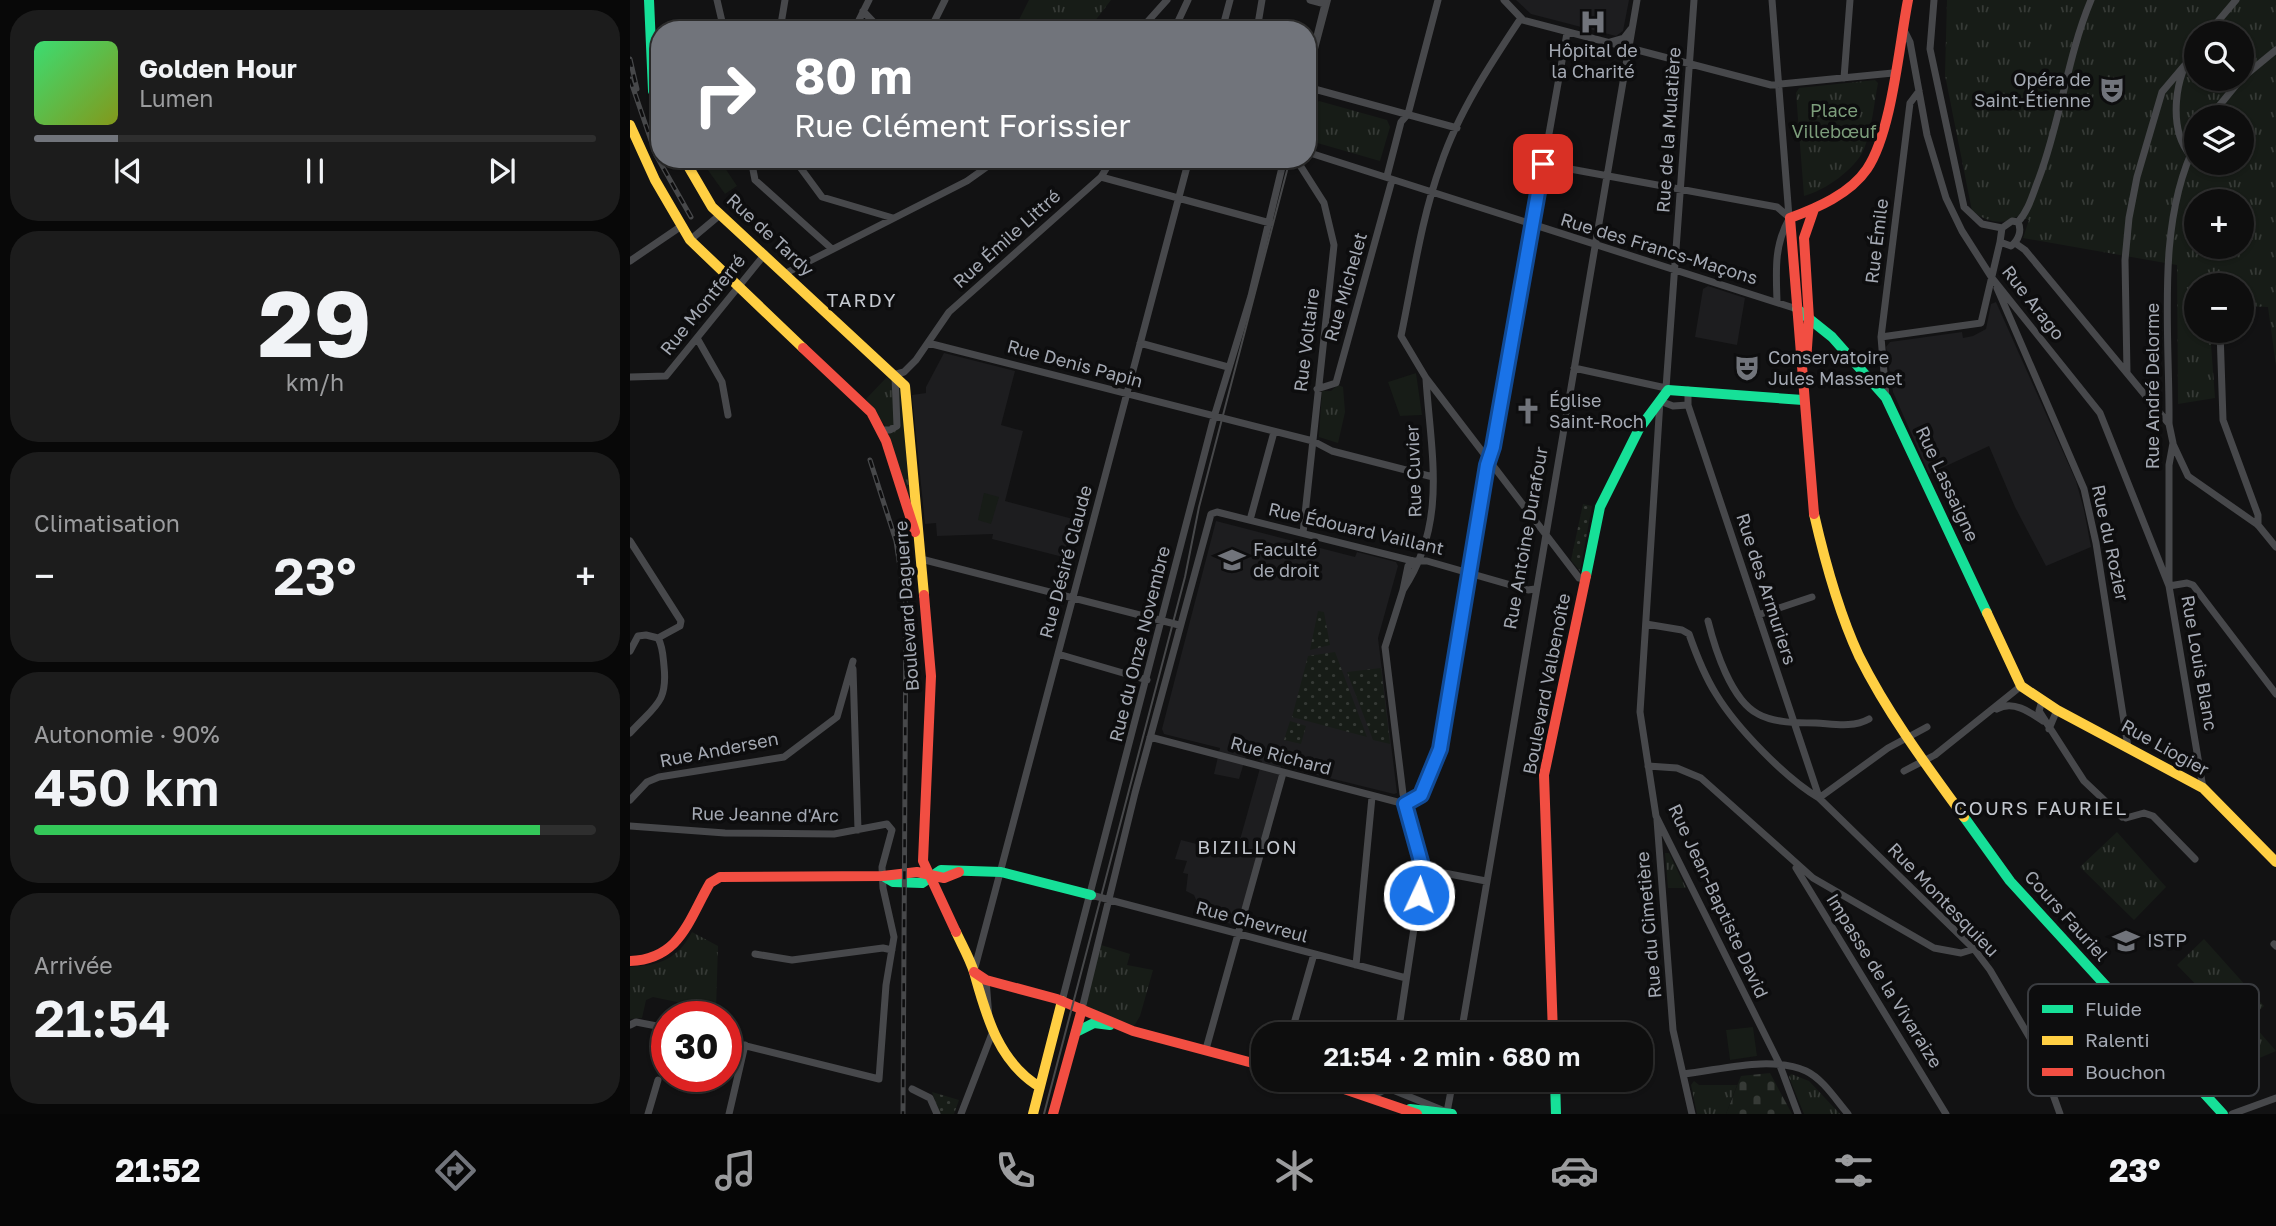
<!DOCTYPE html>
<html lang="fr">
<meta charset="utf-8">
<style>
body{margin:0;font-family:"Golos Text",sans-serif;background:#1c1c1c;color:#f1f3f6;height:100vh;display:flex;flex-direction:column;font-size:26px;white-space:nowrap}
*{box-sizing:border-box;margin:0}
p{font-size:23px;color:#9b9c9e}
.icon{flex:none;width:38px;height:38px;fill:none;stroke:currentColor;stroke-width:2;stroke-linecap:round;stroke-linejoin:round}
.map{position:relative;flex:1;overflow:hidden}
.panel{display:flex;flex-direction:column;gap:10px;padding:10px;background:#080808;width:630px}
.panel>*{flex:none}
.top-card{position:absolute;left:21px;top:21px;width:665px;height:147px;border-radius:28px;box-shadow:0 2px 5px #0004,0 0 0 2px #2e2e2e;background:#71747b;color:#fff;overflow:hidden}
.buttons{position:absolute;left:1554px;top:21px;display:grid;gap:14px}
.buttons a{display:grid;place-items:center;width:70px;height:70px;border-radius:50%;background:#0e0e0e;box-shadow:0 2px 5px #0004,0 0 0 2px #2e2e2e;font-size:35px}
.speed{position:absolute;left:21px;top:1001px;display:flex;gap:14px;font-size:35px;font-weight:700;text-align:center}
.speed>*{display:grid;place-content:center;width:91px;height:91px;border-radius:50%;background:#0e0e0e;box-shadow:0 2px 5px #0004,0 0 0 2px #2e2e2e;line-height:1}
.speed .limit{border:10px solid #d22;background:#fff;color:#111}
.pin{position:absolute;display:grid;place-items:center;width:60px;height:60px;color:#fff;margin:-30px;border-radius:14px;box-shadow:0 4px 10px #0006}
.me{position:absolute;width:77px;margin:-38px;rotate:3deg;stroke-linejoin:round;filter:drop-shadow(0 0 5px #0008)}
.turn{display:flex;align-items:center;gap:24px;height:147px;padding:0 28px;font-size:32px}
.turn .icon{width:91px;height:91px;stroke-width:2.5}
.turn b{display:block;font-size:49px;line-height:60px}
.big{font-size:52px;font-weight:600;line-height:1.1}
.panel .card{flex:1;display:flex;flex-direction:column;justify-content:center;gap:10px;min-width:0;padding:0 24px;border-radius:28px;background:#1c1c1c}
.panel .dial{align-items:center;gap:0}
.dial b{font-size:91px;line-height:1}
.song{display:flex;align-items:center;gap:21px}
.cover{width:84px;height:84px;border-radius:10px;background:linear-gradient(135deg,hsl(140 70% 55%),hsl(70 70% 35%))}
.played{height:7px;border-radius:4px;background:linear-gradient(90deg,#71747b 15%,#2e2e2e 15%)}
.keys{display:flex;justify-content:space-around;direction:ltr}
.heat{display:flex;justify-content:space-between;align-items:center;font-size:38px;direction:ltr}
.charge{height:10px;border-radius:5px;background:linear-gradient(90deg,#34c759 90%,#2e2e2e 0)}
.trip{position:absolute;left:621px;top:1022px;width:402px;height:70px;border-radius:28px;background:#0e0e0e;box-shadow:0 2px 5px #0004,0 0 0 2px #2e2e2e;font-weight:600;line-height:70px;text-align:center}
.tab-bar{display:flex;height:112px;justify-content:space-around;align-items:center;background:#060606;color:#9b9c9e}
.tab-bar .icon{width:49px;height:49px}
.tab-bar .on{color:#71747b}
.tab-bar b{font-size:32px;color:#f1f3f6}
main{display:flex;flex:1;min-height:0}
.map>svg:first-child{display:block}
.built{fill:#1d1d1f}
.grass{fill:url(#grass-dots)}
.cemetery{fill:url(#cemetery-stones)}
.park{fill:url(#park-tufts);fill-rule:evenodd}
.pitch{fill:#171c17}
.lines{fill:none;stroke-linecap:round;stroke-linejoin:round}
.street{stroke:#47484b;stroke-width:7}
.fast{stroke:#16e098;stroke-width:10}
.slow{stroke:#ffcf43;stroke-width:10}
.jam{stroke:#f24e42;stroke-width:10}
.tram{stroke:#47484a;stroke-width:2}
.rail-casing{stroke:#47484a;stroke-width:5}
.rail{stroke:#0d0d0e;stroke-width:2.5;stroke-dasharray:8;stroke-linecap:butt}
.route-casing{stroke:#114b97;stroke-width:18}
.route{stroke:#1a73e8;stroke-width:12}
.labels{text-anchor:middle;stroke-width:7;stroke-linejoin:round;paint-order:stroke}
.poi-label{font-size:18px;fill:#a4a9b3;stroke:#0d0d0e;text-anchor:start}
.park-label{font-size:18px;fill:#7c9d7b;stroke:#0d0d0e}
.street-label{font-size:18px;fill:#a4a9b3;stroke:#0d0d0e}
.neighbourhood-label{font-size:19px;letter-spacing:2px;fill:#c4c8cf;stroke:#0d0d0e}
.key{fill:#0d0d0e;stroke:#3a3c40;stroke-width:2}
.key-label{font-size:19px;fill:#a4a9b3}
</style>
<main>
<section class="panel">
<div class="card">
<div class="song"><i class="cover"></i><div><b>Golden Hour</b><p>Lumen</p></div></div>
<div class="played"></div>
<div class="keys"><svg class="icon" aria-label="previous" viewBox="0 0 24 24"><path d="M18 5L8 12l10 7zM5 5v14"/></svg><svg class="icon" aria-label="pause" viewBox="0 0 24 24"><path d="M8 5v14M16 5v14"/></svg><svg class="icon" aria-label="next" viewBox="0 0 24 24"><path d="M6 5l10 7-10 7zM19 5v14"/></svg></div>
</div>
<div class="card dial"><b>29</b><p>km/h</p></div>
<div class="card"><p>Climatisation</p>
<div class="heat"><a>−</a><b class="big">23°</b><a>+</a></div>
</div>
<div class="card"><p>Autonomie · 90%</p><b class="big">450 km</b><div class="charge"></div></div>
<div class="card"><p>Arrivée</p><b class="big">21:54</b></div>
</section>
<div class="map">
<svg width="1646" height="1114" viewBox="0 0 1646 1114">
<defs>
<pattern id="grass-dots" width="8" height="8" patternUnits="userSpaceOnUse" patternTransform="scale(1.75)"><rect width="8" height="8" fill="#171c17"/><path d="M2 2h.1M6 6h.1" fill="none" stroke="#363a36" stroke-width="1.8" stroke-linecap="round"/></pattern>
<pattern id="cemetery-stones" width="16" height="16" patternUnits="userSpaceOnUse" patternTransform="scale(1.75)"><rect width="16" height="16" fill="#171c17"/><path d="M2 7V4a2 2 0 0 1 4 0v3zM10 15v-3a2 2 0 0 1 4 0v3z" fill="#363a36"/></pattern>
<pattern id="park-tufts" width="24" height="20" patternUnits="userSpaceOnUse" patternTransform="scale(1.75)"><rect width="24" height="20" fill="#171c17"/><path d="M3 7l-1-3M5 7V3M7 7l1-3M15 17l-1-3M17 17v-4M19 17l1-3" fill="none" stroke="#363a36"/></pattern>
</defs>
<rect width="100%" height="100%" fill="#121213"/>
<path class="built" d="M886,0H999L993,31L986,36L901,14Z
M1078,286L1115,298L1107,345L1065,337L1073,289Z
M1366,302L1446,481L1454,510L1461,547L1416,566L1385,507L1359,446L1299,474L1263,392L1256,347L1260,342L1332,332L1333,338L1343,336L1356,329L1361,304Z
M314,353L385,371L371,425L393,431L375,501L443,519L433,557L362,539L363,534L307,536L306,523L295,524L282,395L296,393V387Z
M586,521L725,557L727,552L766,562L768,566L748,638L767,793L764,794L651,766L608,926L573,916L564,895L556,891L558,874L553,873L557,861L545,859L551,840L606,854L632,761L616,756L609,779L584,774L590,748L534,734L532,729Z"/>
<path class="grass" d="M953,504L962,506L950,571L941,560Z
M688,611L694,612L700,645L680,650Z
M705,652L737,737L662,717L678,656Z
M751,668L760,744L743,740L717,672Z
M660,721L676,726L671,744L654,740Z
M649,748L666,752V769L645,764Z
M302,1092L329,1100L324,1114H310Z"/>
<path class="cemetery" d="M1140,1073L1162,1114H1096L1111,1076Z"/>
<path class="park" d="M399,0H481L458,30H384Z
M1317,0H1646V366L1638,307L1613,306L1612,285H1566V331H1580L1585,398L1548,404L1547,265L1393,238L1399,220L1388,216C1372,226 1357,222 1342,211L1315,75ZM1566,33H1612V79H1566ZM1566,117H1612V163H1566ZM1566,201H1612V247H1566Z
M1245,80L1248,83C1244,103 1242,129 1234,149C1226,169 1194,191 1174,196L1166,93L1169,88Z
M689,101L757,120L760,127L750,161L677,140L685,105Z
M257,377L271,389L280,500L254,424L236,399Z
M708,385L713,387L715,412L708,443L689,437L692,391H701Z
M1487,832L1536,887L1504,920L1450,867Z
M1035,853H1039L1056,888H1038Z
M62,932L88,946L86,1010L23,997L16,1000L12,1018L0,1019V967C30,965 47,960 62,932Z
M1574,939L1634,1006L1619,1020L1646,1051L1627,1059L1605,1056L1600,1051L1615,1035L1547,965Z
M471,945L500,954L497,965L523,970L510,1016L504,1026L455,1006Z
M1161,1074L1179,1081L1210,1114H1174L1159,1077Z
M1064,1081L1069,1085H1107L1096,1114H1067L1061,1085Z"/>
<path class="pitch" d="M85,159H89L107,186L95,194L75,166Z
M786,373L792,415L770,416L758,382Z
M354,493L369,497L361,524L348,520Z
M1123,1027L1127,1056L1100,1060L1096,1030Z"/>
<g class="lines">
<path class="street" d="M87,0L94,30
M680,0L695,4
M874,0L893,20L1141,85L1263,73
M1142,0L1159,217
M1304,0L1300,49L1334,207L1352,224L1372,228
M233,11L251,30
M891,18C861,63 828,113 811,164C791,219 783,279 771,336L796,378L949,578L956,579
M1273,28L1280,42L1297,135L1316,198L1332,231L1362,278L1470,413L1539,586L1573,788
M150,30L155,0
M224,30L239,0
M300,30L315,0
M510,30L537,0
M544,30L558,0
M592,30L600,0
M627,30L632,0
M1578,33L1606,0
M980,42L994,38L1001,29
M677,76L696,0
M1214,78L1220,0
M1612,78L1646,50
M677,87L827,128
M1580,117L1611,79
M677,119L686,89
M677,152L1167,309
M1560,155C1538,128 1544,74 1566,48
M121,159L125,180L202,249
M164,159L192,197L263,218
M666,159L694,203L704,245L673,533
M913,164L1147,207L1160,218
M757,176L771,122L778,114L808,0
M471,177L640,223
M1382,221L1388,222C1392,230 1389,240 1381,246L1370,242L1372,228Z
M1388,222C1399,210 1403,193 1409,178C1431,120 1437,57 1461,0
M60,240L91,214
M1385,243L1395,250L1539,424
M0,261L50,227
M156,273L337,181L368,159
M1367,288L1454,489L1466,543L1498,747
M1147,301C1146,270 1144,246 1159,219
M1590,331L1593,420L1628,515V525
M1251,337L1351,323L1370,242
M67,338L92,382L98,415
M298,343L683,441L702,451L803,477
M510,343L598,367
M944,368L1036,388
M1497,373L1495,260L1499,218L1507,177L1532,92L1554,66
M263,375L274,372L286,360L319,312L471,177L482,159
M0,377L36,376L135,254
M1036,388L1064,0
M687,389L706,383L762,180
M1058,390V405L1189,797
M1256,397L1251,337L1280,103L1289,91
M1058,405L1043,406L1030,401L1010,712L1026,816L1149,1063L1168,1114
M250,430H260L267,426L265,376
M1543,444L1558,476L1628,525L1646,547
M620,520L644,432
M0,541L51,621L50,626L28,638
M291,559L549,625
M783,561L778,566L773,590C818,522 801,455 796,379
M1539,582V465L1543,443L1539,424C1540,334 1525,224 1566,143
M1539,586L1557,583L1563,585L1646,694
M1128,615L1182,597
M1078,621C1085,649 1101,700 1128,714C1144,723 1168,723 1186,723C1204,724 1223,728 1239,719
M1016,624L1052,630L1059,634C1066,654 1074,675 1086,694C1106,727 1155,778 1189,798L1344,949L1360,970L1407,1050L1430,1114
M0,651L8,636L16,635L28,638C33,647 33,656 34,666C38,704 24,706 0,733
M428,654L517,680
M223,669L228,830
M1412,701L1409,711L1454,781L1492,817
M1367,709C1383,700 1400,712 1413,721
M1419,729L1427,710
M520,737L775,804C801,793 808,755 814,729L857,465L863,447L937,33
M1018,766L1047,768L1071,778L1183,878L1304,948L1331,953L1344,949
M1274,771L1305,755L1391,686
M1189,798L1258,748L1297,727
M0,800L17,782L29,777L154,757L207,717L223,661
M1496,818L1514,813L1523,816L1565,859
M1027,820L1043,1030L1062,1114
M0,826L95,833L204,834L257,824L262,830L252,867L253,888L264,937L256,985L249,1079L96,1041
M1166,868L1316,1114
M793,869L856,881
M461,895L776,978
M1644,944L1646,946
M125,954L162,960L253,948L262,950
M726,965L742,797
M344,971L559,159
M356,980L359,1018
M432,1001L584,417L621,296L654,159
M452,1009L505,793L581,514L587,512L783,561H797L898,590L905,589
M0,1025L6,1022L37,1028
M661,1034L684,954
M768,1034L793,869L773,794L755,647L773,590
M831,1034L1007,0
M576,1049L653,773
M1053,1074C1091,1070 1140,1055 1176,1071C1193,1079 1206,1100 1218,1114
M758,1088L817,1112L823,1080
M282,1089L300,1098L307,1114
M729,1091L748,1093L758,1088
M18,1114L28,1080
M99,1114L115,1045
M331,1114L363,1031
M1602,1114L1646,1098"/>
<path class="fast" d="M19,0L23,91L30,106
M1167,309L1202,337L1256,398L1357,613
M956,576L970,507L1009,429L1038,390L1173,400
M1334,817L1380,881L1593,1114
M253,876L263,882L292,883L311,870L371,872L461,895
M446,1032L464,1023L480,1025
M925,1080L926,1114
M780,1109L822,1114"/>
<path class="slow" d="M0,125L25,180L60,240L173,348
M54,159L82,207L275,386L294,595
M1184,514C1195,562 1208,611 1229,656C1258,714 1296,765 1334,817
M1357,613L1391,686L1427,710L1573,788L1646,862
M326,932C332,945 340,959 344,972C356,1015 368,1062 410,1087
M403,1114L432,1001"/>
<path class="jam" d="M173,348L241,412L256,441L285,532
M1176,362L1179,319L1174,238L1184,209
M1184,514L1160,218C1187,208 1220,194 1237,169C1262,132 1269,45 1278,0
M294,595L301,676L293,861L326,932
M0,961C50,959 58,921 80,883L90,877L253,876L287,872L314,878L329,872
M344,972L356,980L427,999L503,1031L634,1066
M923,1034L914,775L956,576
M688,1080L787,1114
M423,1114L452,1009"/>
<path class="tram" d="M629,30L632,0
M677,87L700,0
M414,1114L555,577L569,507L660,159"/>
<g class="rail-casing">
<path id="rail" d="M0,59L7,89
M0,79L26,155L61,217
M240,460L266,541L276,605L273,1114"/>
</g>
<use href="#rail" class="rail"/>
</g>
<g class="lines">
<g class="route-casing">
<path id="route" d="M789,895L793,869L775,804L791,795L810,749L857,465L863,447L913,164"/>
</g>
<use href="#route" class="route"/>
</g>
<defs>
<g id="hospital-bare" transform="scale(2.1)"><path d="M-5-5h3v3.5h4V-5h3V5h-3V1.5h-4V5h-3Z" fill="#71747b" stroke="#0d0d0e" stroke-width="2.5" paint-order="stroke"/></g>
<g id="theatre-bare" transform="scale(2.1)"><path d="M-5-5.5Q0-4 5-5.5V0Q5 5 0 6Q-5 5-5 0ZM-3.3-2.5H-1v1.5H-3.3ZM1-2.5H3.3v1.5H1ZM-2.8 1Q0 5.5 2.8 1Z" fill="#71747b" stroke="#0d0d0e" stroke-width="2.5" paint-order="stroke"/></g>
<g id="church-bare" transform="scale(2.1)"><path d="M-1.2-6h2.4v3.5h3.3v2.4h-3.3V6h-2.4V-.1h-3.3v-2.4h3.3Z" fill="#71747b" stroke="#0d0d0e" stroke-width="2.5" paint-order="stroke"/></g>
<g id="university-bare" transform="scale(2.1)"><path d="M0-5L7-2L0 1L-7-2ZM-4 1L0 2.5L4 1V4Q0 6-4 4Z" fill="#71747b" stroke="#0d0d0e" stroke-width="2.5" paint-order="stroke"/></g>
</defs>
<g fill-rule="evenodd">
<use href="#hospital-bare" x="963" y="22"/>
<use href="#theatre-bare" x="1482" y="90"/>
<use href="#theatre-bare" x="1117" y="368"/>
<use href="#church-bare" x="898" y="411"/>
<use href="#university-bare" x="602" y="560"/>
<use href="#university-bare" x="1496" y="941"/>
</g>
<g class="labels">
<g class="poi-label">
<text x="963" y="57" text-anchor="middle">Hôpital de<tspan x="963" dy="21">la Charité</tspan></text>
<text x="1461" y="86" text-anchor="end">Opéra de<tspan x="1461" dy="21">Saint-Étienne</tspan></text>
<text x="1138" y="364">Conservatoire<tspan x="1138" dy="21">Jules Massenet</tspan></text>
<text x="919" y="407">Église<tspan x="919" dy="21">Saint-Roch</tspan></text>
<text x="623" y="556">Faculté<tspan x="623" dy="21">de droit</tspan></text>
<text x="1517" y="947">ISTP</text>
</g>
<g class="park-label">
<text x="1204" y="117">Place<tspan x="1204" dy="21">Villebœuf</tspan></text>
</g>
<g class="street-label">
<text transform="translate(1039 130) rotate(-86)" y="6">Rue de la Mulatière</text>
<text transform="translate(140 235) rotate(43)" y="6">Rue de Tardy</text>
<text transform="translate(377 239) rotate(-42)" y="6">Rue Émile Littré</text>
<text transform="translate(1247 241) rotate(-83)" y="6">Rue Émile</text>
<text transform="translate(1029 249) rotate(17)" y="6">Rue des Francs-Maçons</text>
<text transform="translate(716 287) rotate(-74)" y="6">Rue Michelet</text>
<text transform="translate(1403 303) rotate(52)" y="6">Rue Arago</text>
<text transform="translate(73 305) rotate(-51)" y="6">Rue Montferré</text>
<text transform="translate(677 340) rotate(-83)" y="6">Rue Voltaire</text>
<text transform="translate(445 364) rotate(15)" y="6">Rue Denis Papin</text>
<text transform="translate(1523 386) rotate(-90)" y="6">Rue André Delorme</text>
<text transform="translate(784 471) rotate(-92)" y="6">Rue Cuvier</text>
<text transform="translate(1317 484) rotate(65)" y="6">Rue Lassaigne</text>
<text transform="translate(726 529) rotate(13)" y="6">Rue Édouard Vaillant</text>
<text transform="translate(896 538) rotate(-80)" y="6">Rue Antoine Durafour</text>
<text transform="translate(1480 543) rotate(78)" y="6">Rue du Rozier</text>
<text transform="translate(436 562) rotate(-75)" y="6">Rue Désiré Claude</text>
<text transform="translate(1136 589) rotate(72)" y="6">Rue des Armuriers</text>
<text transform="translate(277 606) rotate(-94)" y="6">Boulevard Daguerre</text>
<text transform="translate(510 644) rotate(-76)" y="6">Rue du Onze Novembre</text>
<text transform="translate(1569 663) rotate(80)" y="6">Rue Louis Blanc</text>
<text transform="translate(917 684) rotate(-79)" y="6">Boulevard Valbenoîte</text>
<text transform="translate(1535 748) rotate(29)" y="6">Rue Liogier</text>
<text transform="translate(89 750) rotate(-11)" y="6">Rue Andersen</text>
<text transform="translate(651 756) rotate(15)" y="6">Rue Richard</text>
<text transform="translate(135 815) rotate(1)" y="6">Rue Jeanne d'Arc</text>
<text transform="translate(1313 900) rotate(46)" y="6">Rue Montesquieu</text>
<text transform="translate(1088 901) rotate(65)" y="6">Rue Jean-Baptiste David</text>
<text transform="translate(1436 916) rotate(48)" y="6">Cours Fauriel</text>
<text transform="translate(622 922) rotate(15)" y="6">Rue Chevreul</text>
<text transform="translate(1019 925) rotate(-95)" y="6">Rue du Cimetière</text>
<text transform="translate(1254 981) rotate(58)" y="6">Impasse de la Vivaraize</text>
</g>
<g class="neighbourhood-label">
<text x="232" y="307">TARDY</text>
<text x="1411" y="815">COURS FAURIEL</text>
<text x="618" y="854">BIZILLON</text>
</g>
</g>
<rect x="1398" y="984" width="231" height="112" rx="10" class="key"/>
<rect x="1412" y="1005" width="31" height="8" fill="#16e098"/>
<rect x="1412" y="1036" width="31" height="9" fill="#ffcf43"/>
<rect x="1412" y="1068" width="31" height="8" fill="#f24e42"/>
<g class="key-label">
<text x="1455" y="1016">Fluide</text>
<text x="1455" y="1047">Ralenti</text>
<text x="1455" y="1079">Bouchon</text>
</g>
</svg>
<div class="buttons">
<a><svg class="icon" aria-label="search" viewBox="0 0 24 24"><circle cx="10" cy="10" r="6"/><path d="M15 15l6 6"/></svg></a>
<a><svg class="icon" aria-label="layers" viewBox="0 0 24 24"><path d="M12 4l9 5-9 5-9-5zM3 14l9 5 9-5"/></svg></a>
<a>+</a>
<a>−</a>
</div>
<div class="speed"><div class="limit">30</div></div>
<div class="pin" style="left:913px;top:164px;background:#d93025"><svg class="icon" aria-label="arrive" viewBox="0 0 24 24"><path d="M6 21V4h12l-3 4 3 4H6"/></svg></div>
<svg class="me" style="left:789px;top:895px" viewBox="-20 -20 40 40"><circle r="17" fill="#1a73e8" stroke="#fff" stroke-width="3"/><path d="M0-11L8 9 0 5-8 9z" fill="#fff"/></svg>
<div class="trip">21:54 · 2 min · 680 m</div>
<div class="top-card">
<div class="turn"><svg class="icon" aria-label="right" viewBox="0 0 24 24"><path d="M7 20v-9h11M14 6l5 5-5 5"/></svg><div><b>80 m</b>Rue Clément Forissier</div></div>
</div>
</div>
</main>
<nav class="tab-bar">
<b>21:52</b>
<svg class="icon on" aria-label="directions" viewBox="0 0 24 24"><path d="M12 3l9 9-9 9-9-9zM9 14v-3h6M13 9l2 2-2 2"/></svg>
<svg class="icon" aria-label="music" viewBox="0 0 24 24"><path d="M9 18V5l10-2v13"/><circle cx="6" cy="18" r="3"/><circle cx="16" cy="16" r="3"/></svg>
<svg class="icon" aria-label="phone" viewBox="0 0 24 24"><path d="M5 4h4l2 5-3 2q2 4 5 5l2-3 5 2v4C11 20 4 13 5 4z"/></svg>
<svg class="icon" aria-label="climate" viewBox="0 0 24 24"><path d="M12 3v18M4 7l16 10M4 17L20 7"/></svg>
<svg class="icon" aria-label="car" viewBox="0 0 24 24"><path d="M5 17H2v-5l4-1 3-4h7l3 4 3 1v5h-3M9 17h6M6 11h13"/><circle cx="7" cy="17" r="2"/><circle cx="17" cy="17" r="2"/></svg>
<svg class="icon" aria-label="filters" viewBox="0 0 24 24"><path d="M4 7h16M4 17h16"/><circle cx="9" cy="7" r="2"/><circle cx="15" cy="17" r="2"/></svg>
<b>23°</b>
</nav>
